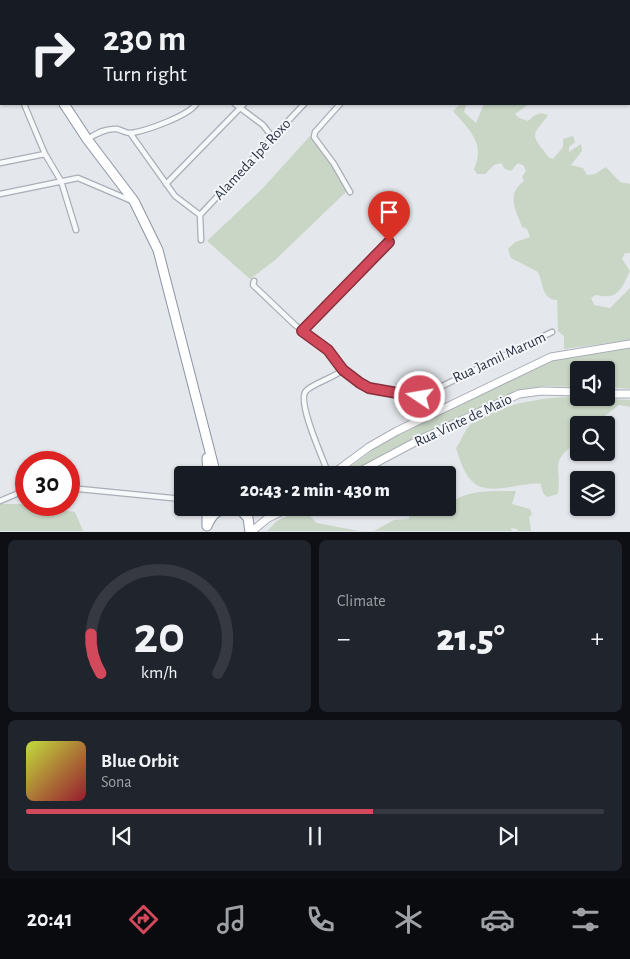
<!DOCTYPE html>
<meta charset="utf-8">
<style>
body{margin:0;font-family:"Alegreya Sans",sans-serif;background:#20242c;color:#f1f3f6;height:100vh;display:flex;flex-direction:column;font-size:19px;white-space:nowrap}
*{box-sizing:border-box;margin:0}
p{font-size:16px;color:#9ea1a6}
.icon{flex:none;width:28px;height:28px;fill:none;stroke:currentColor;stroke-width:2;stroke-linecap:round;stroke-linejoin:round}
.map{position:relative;height:532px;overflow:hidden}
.sheet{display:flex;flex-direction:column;gap:8px;padding:8px;background:#0d0f14;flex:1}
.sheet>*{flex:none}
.hud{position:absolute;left:0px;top:0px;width:630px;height:105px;box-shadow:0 1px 4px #0004;background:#171b24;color:#f1f3f6;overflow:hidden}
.buttons{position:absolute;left:570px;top:361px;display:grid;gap:10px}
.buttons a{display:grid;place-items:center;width:45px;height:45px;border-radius:5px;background:#171b24;box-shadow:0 1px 4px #0004;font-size:25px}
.speed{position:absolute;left:15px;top:451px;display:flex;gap:10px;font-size:25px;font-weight:700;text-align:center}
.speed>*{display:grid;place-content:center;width:65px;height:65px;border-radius:50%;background:#171b24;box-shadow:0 1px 4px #0004;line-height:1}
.speed .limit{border:8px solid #d22;background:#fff;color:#111}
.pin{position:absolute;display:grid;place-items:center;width:42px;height:42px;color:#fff;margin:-51px -21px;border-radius:50% 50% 50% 0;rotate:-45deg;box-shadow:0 0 5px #0007}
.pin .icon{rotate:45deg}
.me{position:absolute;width:55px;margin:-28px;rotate:282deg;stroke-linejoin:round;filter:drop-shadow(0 0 4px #0008)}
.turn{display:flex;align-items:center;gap:18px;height:105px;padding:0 20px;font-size:22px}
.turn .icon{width:65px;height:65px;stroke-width:2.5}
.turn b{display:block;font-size:35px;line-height:42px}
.big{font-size:38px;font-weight:800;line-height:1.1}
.sheet .widget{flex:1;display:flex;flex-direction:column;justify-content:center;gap:8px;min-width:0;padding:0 18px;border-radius:8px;background:#20242c}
.sheet .dial{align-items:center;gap:0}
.dial svg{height:130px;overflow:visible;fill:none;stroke:#363941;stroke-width:7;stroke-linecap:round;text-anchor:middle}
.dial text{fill:#f1f3f6;stroke:none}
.song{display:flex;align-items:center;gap:15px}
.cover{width:60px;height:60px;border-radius:8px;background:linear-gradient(135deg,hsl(70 70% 55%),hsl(350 70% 35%))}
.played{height:5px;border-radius:2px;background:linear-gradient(90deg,#d1495b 60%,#363941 60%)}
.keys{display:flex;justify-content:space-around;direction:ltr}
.heat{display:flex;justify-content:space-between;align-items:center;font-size:28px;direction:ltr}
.sheet .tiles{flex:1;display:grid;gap:8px;grid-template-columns:1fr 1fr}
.widget:last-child{grid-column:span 2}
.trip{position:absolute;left:174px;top:466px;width:282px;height:50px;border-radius:5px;background:#171b24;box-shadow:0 1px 4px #0004;font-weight:800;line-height:50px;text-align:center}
.menu{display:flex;height:80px;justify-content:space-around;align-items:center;background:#090b0e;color:#9ea1a6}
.menu .icon{width:35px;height:35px}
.menu .active{color:#d1495b}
.menu b{font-size:22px;color:#f1f3f6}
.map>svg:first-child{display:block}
.green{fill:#c9d6c5}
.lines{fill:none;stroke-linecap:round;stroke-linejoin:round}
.street-casing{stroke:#a9aeb7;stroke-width:7}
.secondary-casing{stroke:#a9aeb7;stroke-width:9}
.highway-casing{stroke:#8b94a3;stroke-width:11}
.street{stroke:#f7f8fa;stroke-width:4.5}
.secondary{stroke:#fff;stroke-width:7}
.highway{stroke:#fff;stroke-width:9}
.route-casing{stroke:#882f3b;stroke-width:12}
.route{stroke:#d1495b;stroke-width:9}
.labels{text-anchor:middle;stroke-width:4;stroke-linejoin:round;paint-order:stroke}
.street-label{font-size:15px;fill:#2b3445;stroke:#f4f6f9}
</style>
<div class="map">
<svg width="630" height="532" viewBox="0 0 630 532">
<rect width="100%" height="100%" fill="#e4e7ec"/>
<path class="green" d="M460,104L466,105L464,112L476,123L484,104H529L515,114L519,118L528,121C534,115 539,111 548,115C536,133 528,132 544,151C547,155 548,158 553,159L563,147V139L573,136L575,142L569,147V152L581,144L582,151L571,165L583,168L587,175L595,174L606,167L620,182L630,184V253H625L622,259L630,271C621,289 619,300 596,295L591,298L594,305L610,308L630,288V340L564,349V336L558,331L557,300C542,300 543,283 538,272L511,258L508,249L515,242L530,237L527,229L522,227C515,208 506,195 524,181L522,177L526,171L524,166L518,163L511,171L505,169L501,163L494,165L485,174H477L474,169C486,143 469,130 453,111Z
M310,136L323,151L347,191L274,261L250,279L207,241L263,188Z
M630,345V389L606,387V370H579V387L546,386L518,391L348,475H340L382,443L551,357Z
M579,397L630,400V407L619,405L602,418L595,419L591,425H579V441C548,462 562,465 558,494L547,497L543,493L541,484C534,483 530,484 522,485C480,493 469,491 456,448C462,440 465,428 473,422C495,405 552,395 579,397Z
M516,491L512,504L530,509L532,514L529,517L531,531H518L517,529L511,528L512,531H374L394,520L409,519V510L429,512L448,508V504C468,489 492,491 516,491Z
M0,504H26L75,512L83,531H0Z
M304,508H343C335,515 328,520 318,513L310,516L317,523L359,531H267L277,521Z"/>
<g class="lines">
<g class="street-casing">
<path id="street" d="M194,0L195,1
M215,1L216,0
M277,1L278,0
M0,36L1,37
M24,104L45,154L61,181L76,230
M235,104L263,125L273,138
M340,104L315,132L314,137L334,164L350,192
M130,133L175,196L200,215L201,240
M88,139C97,133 106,128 117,129C122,130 127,134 132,133C148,130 188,116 196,104
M0,163L45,154
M166,184L244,104
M0,194L78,178L132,201
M200,215L304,104
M254,281L253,285L295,325L328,350L350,376L369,388L420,397L438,411
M302,331L389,242
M420,397L552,332
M329,475C324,461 296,401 306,391C312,384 333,378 343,370
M69,488L182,499
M0,501L26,490"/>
</g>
<g class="secondary-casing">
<path id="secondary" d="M606,394H630
M331,475L369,447L397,431L551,357L630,344
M353,475L419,440L519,394L541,391L579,392
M241,510H262L276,508
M251,532L268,518L289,508"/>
</g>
<g class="highway-casing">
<path id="highway" d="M19,0V1
M64,104L87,139L134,201L158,250L216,475
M207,458L208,475
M239,508L248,518L250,532
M207,525V508
M207,526C213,511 223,506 239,508"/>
</g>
<use href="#street" class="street"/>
<use href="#secondary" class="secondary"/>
<use href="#highway" class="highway"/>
</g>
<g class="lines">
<g class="route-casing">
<path id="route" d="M389,242L302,331L328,350L343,370L360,383L369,388L420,397"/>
</g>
<use href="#route" class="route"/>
</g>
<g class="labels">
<g class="street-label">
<text transform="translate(252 159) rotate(-47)" y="5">Alameda Ipê Roxo</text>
<text transform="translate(499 357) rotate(-25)" y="5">Rua Jamil Marum</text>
<text transform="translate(463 420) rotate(-25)" y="5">Rua Vinte de Maio</text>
</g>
</g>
</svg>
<div class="buttons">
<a><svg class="icon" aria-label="sound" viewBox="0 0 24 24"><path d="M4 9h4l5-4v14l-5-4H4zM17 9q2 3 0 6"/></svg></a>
<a><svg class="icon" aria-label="search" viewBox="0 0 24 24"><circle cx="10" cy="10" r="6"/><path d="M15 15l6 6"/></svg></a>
<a><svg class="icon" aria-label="layers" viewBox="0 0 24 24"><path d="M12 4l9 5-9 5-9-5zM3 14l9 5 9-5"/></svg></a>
</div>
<div class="speed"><div class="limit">30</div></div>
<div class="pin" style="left:389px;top:242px;background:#d93025"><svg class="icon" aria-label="arrive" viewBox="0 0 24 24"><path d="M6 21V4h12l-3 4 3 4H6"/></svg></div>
<svg class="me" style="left:420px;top:397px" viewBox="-20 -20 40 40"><circle r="17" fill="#d1495b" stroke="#fff" stroke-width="3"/><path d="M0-11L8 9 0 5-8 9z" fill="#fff"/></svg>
<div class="trip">20:43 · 2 min · 430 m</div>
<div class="hud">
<div class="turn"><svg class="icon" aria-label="right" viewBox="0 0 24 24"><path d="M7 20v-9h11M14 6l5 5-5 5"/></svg><div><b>230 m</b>Turn right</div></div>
</div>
</div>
<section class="sheet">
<div class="tiles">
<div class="widget dial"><svg viewBox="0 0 100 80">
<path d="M14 69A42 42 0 1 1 86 69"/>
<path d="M14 69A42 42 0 0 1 8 45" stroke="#d1495b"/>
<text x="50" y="56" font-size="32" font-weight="700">20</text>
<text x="50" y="72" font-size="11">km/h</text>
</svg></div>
<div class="widget"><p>Climate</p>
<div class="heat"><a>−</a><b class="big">21.5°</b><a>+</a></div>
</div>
<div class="widget">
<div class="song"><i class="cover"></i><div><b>Blue Orbit</b><p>Sona</p></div></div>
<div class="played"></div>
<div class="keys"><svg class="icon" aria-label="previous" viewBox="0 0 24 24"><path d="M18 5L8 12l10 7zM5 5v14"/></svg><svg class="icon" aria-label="pause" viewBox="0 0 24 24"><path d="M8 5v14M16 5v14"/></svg><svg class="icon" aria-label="next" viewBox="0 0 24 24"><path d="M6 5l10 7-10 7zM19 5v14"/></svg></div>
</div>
</div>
</section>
<nav class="menu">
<b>20:41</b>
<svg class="icon active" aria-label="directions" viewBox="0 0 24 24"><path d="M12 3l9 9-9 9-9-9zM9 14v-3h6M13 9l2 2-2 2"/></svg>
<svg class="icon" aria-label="music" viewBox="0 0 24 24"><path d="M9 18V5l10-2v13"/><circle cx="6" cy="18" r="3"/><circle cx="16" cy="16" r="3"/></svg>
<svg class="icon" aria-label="phone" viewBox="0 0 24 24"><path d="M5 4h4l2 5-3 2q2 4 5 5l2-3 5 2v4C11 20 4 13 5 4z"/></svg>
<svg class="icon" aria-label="climate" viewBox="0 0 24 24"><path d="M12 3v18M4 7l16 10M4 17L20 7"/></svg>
<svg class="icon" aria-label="car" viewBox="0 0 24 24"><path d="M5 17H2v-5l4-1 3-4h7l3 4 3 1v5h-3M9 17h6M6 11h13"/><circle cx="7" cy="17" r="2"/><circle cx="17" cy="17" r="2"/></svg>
<svg class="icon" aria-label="filters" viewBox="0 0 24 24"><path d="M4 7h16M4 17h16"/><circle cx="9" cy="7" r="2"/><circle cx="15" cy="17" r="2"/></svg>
</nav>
